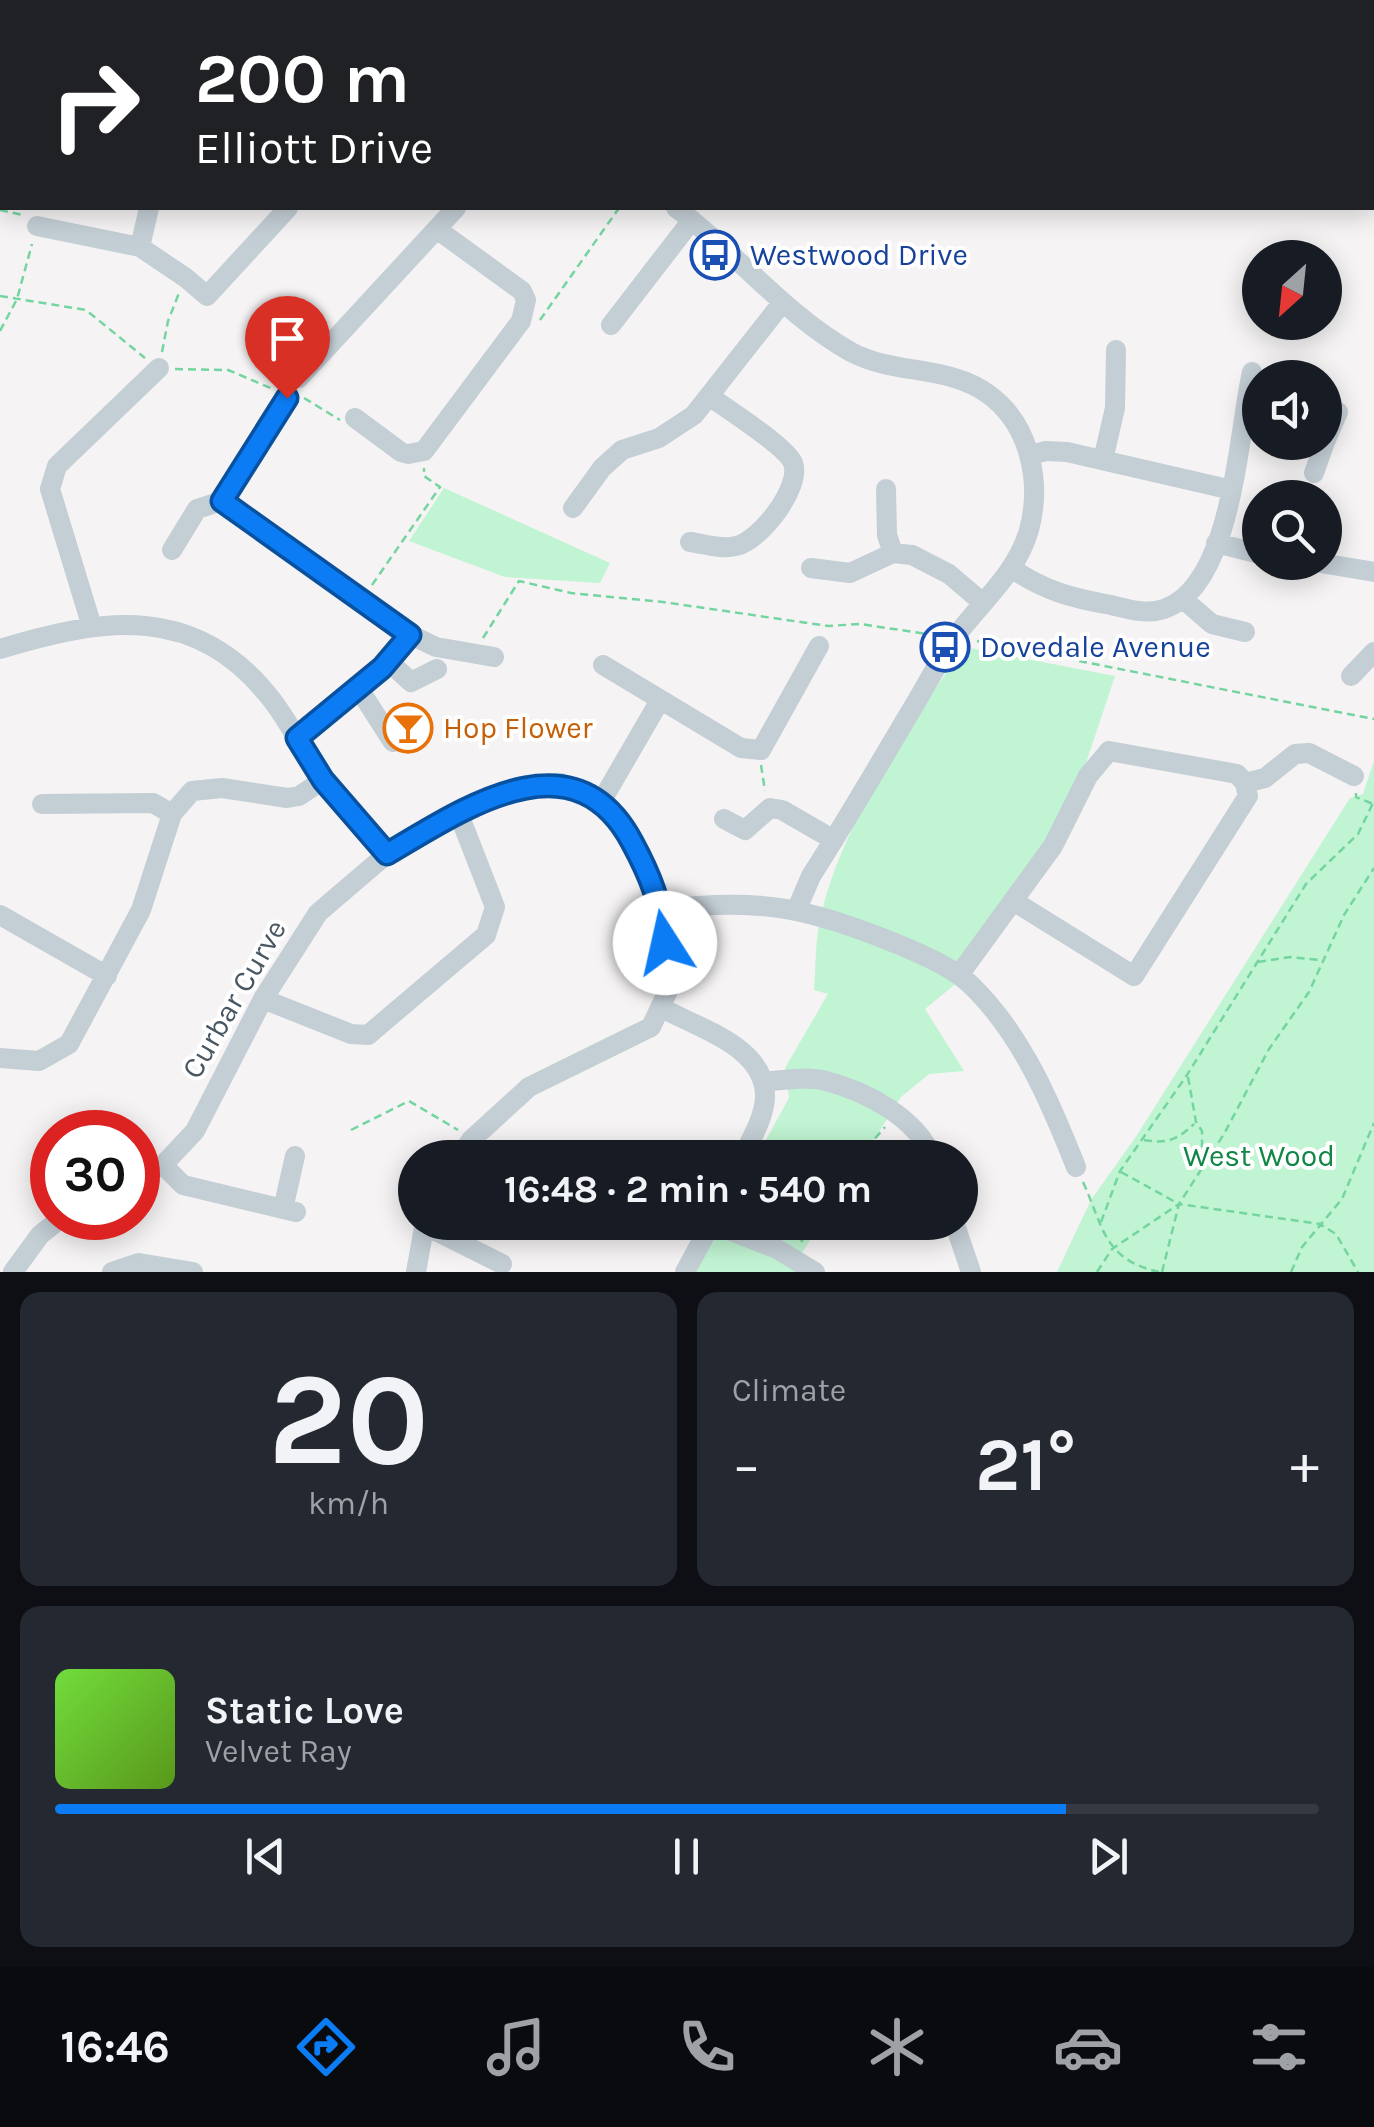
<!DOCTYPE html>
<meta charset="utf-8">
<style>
body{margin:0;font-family:Karla,sans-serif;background:#242831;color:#f1f3f6;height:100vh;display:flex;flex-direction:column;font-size:38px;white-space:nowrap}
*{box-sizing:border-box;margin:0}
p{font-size:32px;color:#9ea1a6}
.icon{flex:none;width:55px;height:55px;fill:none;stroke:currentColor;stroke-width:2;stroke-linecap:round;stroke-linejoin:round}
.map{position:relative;height:1272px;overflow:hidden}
.panel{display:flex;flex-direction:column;gap:20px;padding:20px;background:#0d0f14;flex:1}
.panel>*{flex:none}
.hud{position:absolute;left:0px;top:0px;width:1375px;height:210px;box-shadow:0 5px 25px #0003;background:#202124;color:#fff;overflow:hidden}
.needle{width:65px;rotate:207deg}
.fabs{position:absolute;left:1242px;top:240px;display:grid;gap:20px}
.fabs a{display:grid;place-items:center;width:100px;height:100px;border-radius:50%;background:#171b24;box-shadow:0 5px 25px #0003;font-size:50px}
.speed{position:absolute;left:30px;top:1110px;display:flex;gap:20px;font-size:50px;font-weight:700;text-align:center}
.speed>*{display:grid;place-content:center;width:130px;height:130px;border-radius:50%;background:#171b24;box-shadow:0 5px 25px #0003;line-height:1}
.speed .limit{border:15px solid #d22;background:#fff;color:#111}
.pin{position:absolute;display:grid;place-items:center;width:85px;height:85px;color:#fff;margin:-102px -42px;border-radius:50% 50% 50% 0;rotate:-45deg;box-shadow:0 0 10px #0007}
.pin .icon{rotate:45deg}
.me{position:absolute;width:110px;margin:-55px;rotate:350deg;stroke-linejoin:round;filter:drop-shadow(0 0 8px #0008)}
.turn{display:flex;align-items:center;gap:35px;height:210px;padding:0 30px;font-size:45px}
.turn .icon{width:130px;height:130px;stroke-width:2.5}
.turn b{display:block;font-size:70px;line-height:85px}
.big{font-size:75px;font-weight:700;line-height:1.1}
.panel .widget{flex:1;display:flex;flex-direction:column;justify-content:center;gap:15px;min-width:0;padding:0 35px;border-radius:20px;background:#242831}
.panel .dial{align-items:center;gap:0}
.dial b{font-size:130px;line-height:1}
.song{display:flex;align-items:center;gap:30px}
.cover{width:120px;height:120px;border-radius:15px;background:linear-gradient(135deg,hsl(100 70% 55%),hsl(90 70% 35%))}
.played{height:10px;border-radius:5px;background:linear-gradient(90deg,#0c7cf5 80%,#363941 80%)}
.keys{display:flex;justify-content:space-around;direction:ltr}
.heat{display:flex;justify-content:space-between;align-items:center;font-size:55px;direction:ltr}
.panel .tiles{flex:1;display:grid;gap:20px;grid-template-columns:1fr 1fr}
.widget:last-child{grid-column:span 2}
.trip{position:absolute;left:398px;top:1140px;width:580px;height:100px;border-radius:50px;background:#171b24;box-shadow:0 5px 25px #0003;font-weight:700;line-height:100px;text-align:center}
.tab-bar{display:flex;height:160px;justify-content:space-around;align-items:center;background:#090b0e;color:#9ea1a6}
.tab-bar .icon{width:70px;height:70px}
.tab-bar .selected{color:#0c7cf5}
.tab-bar b{font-size:45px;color:#f1f3f6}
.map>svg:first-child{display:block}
.green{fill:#c0f4d2}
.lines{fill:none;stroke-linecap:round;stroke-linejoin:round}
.path{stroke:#74d5a1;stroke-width:2.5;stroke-dasharray:8 5;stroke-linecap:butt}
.minor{stroke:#c3ced5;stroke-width:20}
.route-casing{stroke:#08519f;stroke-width:25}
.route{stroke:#0c7cf5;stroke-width:18}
.labels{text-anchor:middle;stroke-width:8;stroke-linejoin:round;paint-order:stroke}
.transit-label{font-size:30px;fill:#164399;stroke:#fff;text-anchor:start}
.food-label{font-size:30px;fill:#c56008;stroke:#fff;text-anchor:start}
.street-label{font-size:30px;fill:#485762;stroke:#fff}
.park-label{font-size:30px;fill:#108746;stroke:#fff}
</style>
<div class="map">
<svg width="1374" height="1272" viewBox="0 0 1374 1272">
<rect width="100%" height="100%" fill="#f5f3f3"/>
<path class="green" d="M444,488L610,563L600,583L505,577L409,541Z
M964,647L1115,676L1084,769L1045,844L959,981L925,1009L964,1071L929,1074L901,1097L863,1157L756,1158L789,1098L785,1068L828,994L814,990C816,967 815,942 820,920C840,826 909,726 964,647Z
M1374,761V1272H1057L1091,1200L1137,1135L1350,798L1363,794Z
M720,1223H821L793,1267L800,1272H694Z"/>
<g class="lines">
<path class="path" d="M772,2L773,0
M0,210L23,215
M0,296L86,310L145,358
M540,320L619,208
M0,331L17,299L32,244
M162,352L168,321L179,293
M175,369L228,370L273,389
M304,398L340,420
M372,585L440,487L424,476V468
M483,638L519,581L571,593L663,602L828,626L860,624L934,635
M977,641L1374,719
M761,765L765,791
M1356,793V797L1373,804
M1258,962L1290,957L1319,960
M1188,1077L1196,1122L1202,1131V1166
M351,1130L409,1101L458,1130
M1144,1140C1167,1144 1177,1140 1194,1124
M858,1158L885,1127
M1121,1172L1179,1204
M1083,1182C1104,1228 1103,1259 1159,1272
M1101,1222L1120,1171L1187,1075L1306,884L1358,834L1374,801
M801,1242L814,1222
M1097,1272L1112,1249L1179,1204L1320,1224L1336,1234L1358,1272
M1162,1272L1179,1204L1224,1134L1269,1049L1309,992L1344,915L1374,868
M1291,1272L1302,1247L1342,1199L1374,1123"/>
<path class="minor" d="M121,0L132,2
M0,109H2
M149,208L140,247L186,278L207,296L288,208
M676,208C737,253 784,314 851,352C894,375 949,365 988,394C1030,424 1042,482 1029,530C1017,573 981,602 956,636C939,660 925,688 909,714C877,768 845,823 811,876L797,909
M37,226L140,247
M611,325L692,220
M299,378L456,208
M355,418L401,452L408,454L424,451L521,321L526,300L522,291L438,230
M1298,442L1322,448
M1325,442L1338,412
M1031,455L1046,451L1067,452L1232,490
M1103,460L1115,408L1116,350
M1314,473L1325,442
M886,489L887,535L893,553
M222,501L411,635L436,647L494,657
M573,508L602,468L622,450L659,438L694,415L782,303
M690,542C705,544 722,550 736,546C760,541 802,487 793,463C787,447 726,408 709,396
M1216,543L1260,554
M172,550L197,509L222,501L287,399
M1315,562L1374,572
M811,568L850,573L893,553L912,555L949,574L983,603
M1011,568C1045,591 1071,598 1111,605C1128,609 1146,615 1164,609C1233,586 1238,433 1252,372
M1183,599L1212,624L1245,632
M92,627L50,489L57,466L159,368
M0,649C105,617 197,603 272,700C291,725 304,753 322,778C341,805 367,828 387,854
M388,661L411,682L437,669
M603,665L741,748L761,750L819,646
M1351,676L1374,652
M359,689L393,742
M297,738L382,668L411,635
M1245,783L1265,778L1295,754L1309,753L1354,776
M601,802L659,702
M42,804L153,803L172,814
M724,819L745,830L770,808L782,810L834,840
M663,910C759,896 813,909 902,946C927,957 955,968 974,988C1023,1037 1051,1104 1076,1167
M0,915L107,976
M959,975L1053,846L1088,776L1109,751L1237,774L1245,783L1248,796L1134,976L1015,902
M263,999L351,1034L368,1035L486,935L495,907L458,812
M662,1008C698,1028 767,1047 765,1098C764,1118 751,1139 742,1158
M0,1058L39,1061L69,1044L141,910L172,814L192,791L222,788L287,798L299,796L323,780
M763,1082C783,1080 806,1076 826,1081C865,1091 918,1118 932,1158
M163,1165L183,1185L296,1212
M138,1176L163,1165L195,1131L263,999L318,913L387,854L458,812L522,786L561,783L601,802L626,829L648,870L663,910L667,993L651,1027L529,1087L471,1140L459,1158
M283,1209L295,1156
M954,1222L971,1272
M711,1223L777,1249L815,1272
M424,1225L502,1264
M13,1272L40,1235L61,1218
M112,1272L139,1263L193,1272
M416,1272L425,1222
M685,1272L712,1222"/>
</g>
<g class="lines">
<g class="route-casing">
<path id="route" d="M287,398L222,501L410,635L382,668L297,738L323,780L387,854C462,810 573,732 632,842C650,875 662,905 665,943"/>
</g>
<use href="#route" class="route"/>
</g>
<defs>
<g id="bus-ring" transform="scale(2.5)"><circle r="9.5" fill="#fff" stroke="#1a4fb4" stroke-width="1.5"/><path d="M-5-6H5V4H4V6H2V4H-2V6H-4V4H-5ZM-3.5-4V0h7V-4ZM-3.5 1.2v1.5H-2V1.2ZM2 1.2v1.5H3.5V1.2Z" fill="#1a4fb4"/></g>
<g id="bar-ring" transform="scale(2.5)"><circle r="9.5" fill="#fff" stroke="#e8710a" stroke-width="1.5"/><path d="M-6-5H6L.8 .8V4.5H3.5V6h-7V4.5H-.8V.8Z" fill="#e8710a"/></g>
</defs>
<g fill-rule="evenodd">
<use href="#bus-ring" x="715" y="255"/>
<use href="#bus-ring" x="945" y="647"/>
<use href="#bar-ring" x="408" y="728"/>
</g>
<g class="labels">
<g class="transit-label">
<text x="750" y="265">Westwood Drive</text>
<text x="980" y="657">Dovedale Avenue</text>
</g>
<g class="food-label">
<text x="443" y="738">Hop Flower</text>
</g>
<g class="street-label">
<text transform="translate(234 999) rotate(-60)" y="10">Curbar Curve</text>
</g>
<g class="park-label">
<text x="1259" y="1166">West Wood</text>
</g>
</g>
</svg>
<div class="fabs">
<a><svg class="needle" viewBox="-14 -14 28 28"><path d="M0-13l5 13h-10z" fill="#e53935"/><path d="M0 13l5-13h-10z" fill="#9ea1a6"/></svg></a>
<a><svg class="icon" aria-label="sound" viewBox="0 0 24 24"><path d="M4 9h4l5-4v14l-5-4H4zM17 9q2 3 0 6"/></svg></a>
<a><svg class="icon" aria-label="search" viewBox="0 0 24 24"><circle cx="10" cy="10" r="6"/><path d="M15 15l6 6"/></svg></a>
</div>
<div class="speed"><div class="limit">30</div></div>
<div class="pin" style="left:287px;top:398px;background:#d93025"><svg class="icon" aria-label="arrive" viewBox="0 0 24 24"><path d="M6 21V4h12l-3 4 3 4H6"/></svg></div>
<svg class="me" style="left:665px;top:943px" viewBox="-20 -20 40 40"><circle r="19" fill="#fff"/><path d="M0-13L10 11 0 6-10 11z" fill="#0c7cf5"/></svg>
<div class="trip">16:48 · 2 min · 540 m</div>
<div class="hud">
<div class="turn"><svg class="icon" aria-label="right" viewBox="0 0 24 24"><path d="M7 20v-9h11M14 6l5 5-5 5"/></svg><div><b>200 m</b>Elliott Drive</div></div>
</div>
</div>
<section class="panel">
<div class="tiles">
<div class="widget dial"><b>20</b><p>km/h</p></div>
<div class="widget"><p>Climate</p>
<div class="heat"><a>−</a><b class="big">21°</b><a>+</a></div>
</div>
<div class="widget">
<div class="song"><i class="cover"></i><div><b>Static Love</b><p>Velvet Ray</p></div></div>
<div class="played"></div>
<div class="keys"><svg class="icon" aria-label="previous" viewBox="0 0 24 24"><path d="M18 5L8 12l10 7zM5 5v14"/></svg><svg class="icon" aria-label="pause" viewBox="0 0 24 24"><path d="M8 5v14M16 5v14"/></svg><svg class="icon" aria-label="next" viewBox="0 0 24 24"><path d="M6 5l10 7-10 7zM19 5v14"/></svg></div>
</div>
</div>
</section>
<nav class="tab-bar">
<b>16:46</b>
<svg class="icon selected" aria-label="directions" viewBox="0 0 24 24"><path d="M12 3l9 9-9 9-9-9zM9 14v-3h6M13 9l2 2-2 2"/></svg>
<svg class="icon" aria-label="music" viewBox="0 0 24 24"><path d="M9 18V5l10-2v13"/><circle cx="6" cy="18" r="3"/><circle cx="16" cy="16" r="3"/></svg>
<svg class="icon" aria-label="phone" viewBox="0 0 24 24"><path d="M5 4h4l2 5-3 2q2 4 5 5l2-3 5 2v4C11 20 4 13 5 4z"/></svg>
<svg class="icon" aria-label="climate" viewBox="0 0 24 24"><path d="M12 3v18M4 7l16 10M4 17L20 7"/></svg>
<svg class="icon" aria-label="car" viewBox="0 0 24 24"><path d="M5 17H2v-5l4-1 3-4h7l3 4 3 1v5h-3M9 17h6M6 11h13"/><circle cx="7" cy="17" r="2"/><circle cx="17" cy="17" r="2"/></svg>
<svg class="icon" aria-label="filters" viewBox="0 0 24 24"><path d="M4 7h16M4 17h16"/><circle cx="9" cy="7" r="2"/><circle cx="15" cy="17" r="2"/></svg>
</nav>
